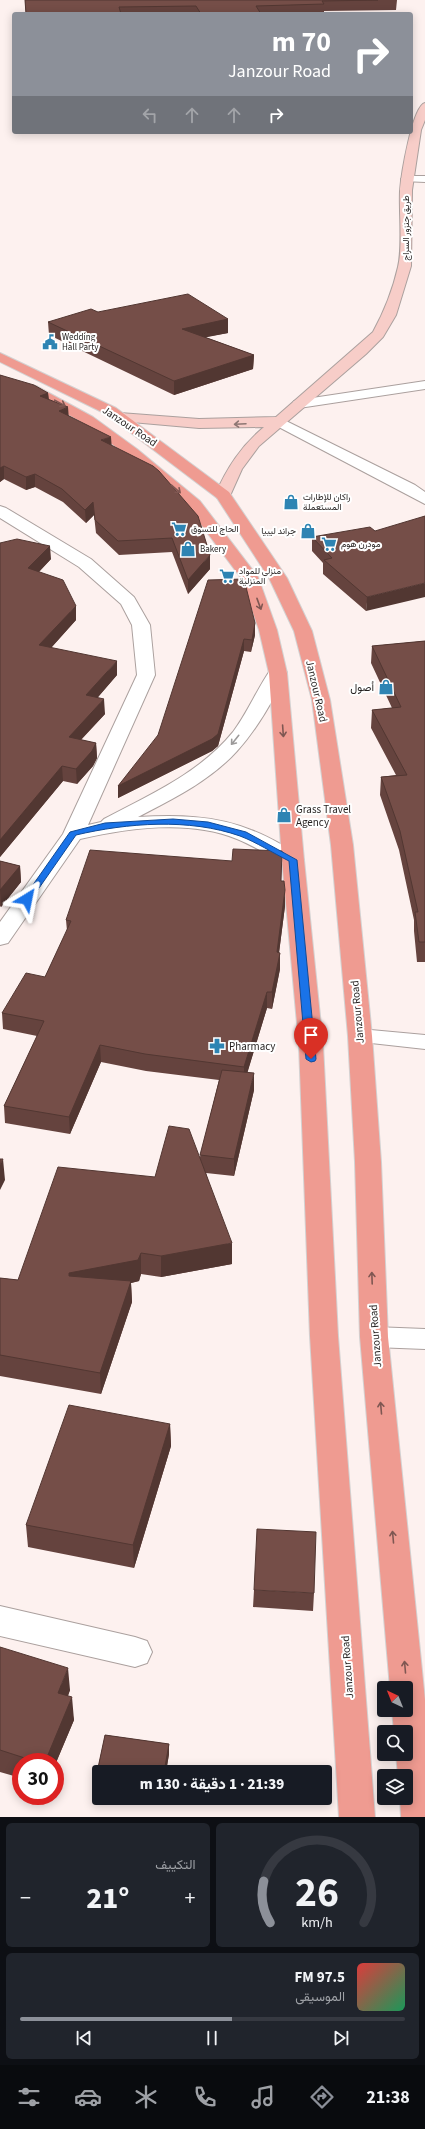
<!DOCTYPE html>
<html lang="ar">
<meta charset="utf-8">
<style>
body{margin:0;font-family:"Source Sans 3",Vazirmatn,sans-serif;background:#20242c;color:#f1f3f6;direction:rtl;height:100vh;display:flex;flex-direction:column;font-size:15px;white-space:nowrap}
*{box-sizing:border-box;margin:0}
p{font-size:13px;color:#9ea1a6}
.icon{flex:none;width:22px;height:22px;fill:none;stroke:currentColor;stroke-width:2;stroke-linecap:round;stroke-linejoin:round}
.map{position:relative;height:1817px;overflow:hidden;direction:ltr}
.drawer{display:flex;flex-direction:column;gap:6px;padding:6px;background:#0d0f14;flex:1}
.drawer>*{flex:none}
.top-card{position:absolute;left:12px;top:12px;width:401px;height:122px;border-radius:4px;box-shadow:0 2px 10px #0003;direction:rtl;background:#8c9099;color:#fff;overflow:hidden}
.needle{width:26px;rotate:317deg}
.tools{position:absolute;left:377px;top:1681px;display:grid;gap:8px}
.tools a{display:grid;place-items:center;width:36px;height:36px;border-radius:4px;background:#171b24;box-shadow:0 2px 10px #0003;font-size:20px}
.speed{position:absolute;left:12px;top:1753px;display:flex;gap:8px;font-size:20px;font-weight:700;text-align:center}
.speed>*{display:grid;place-content:center;width:52px;height:52px;border-radius:50%;background:#171b24;box-shadow:0 2px 10px #0003;line-height:1}
.speed .limit{border:6px solid #d22;background:#fff;color:#111}
.pin{position:absolute;display:grid;place-items:center;width:34px;height:34px;color:#fff;margin:-41px -17px;border-radius:50% 50% 50% 0;rotate:-45deg;box-shadow:0 0 4px #0007}
.pin .icon{rotate:45deg}
.me{position:absolute;width:44px;margin:-22px;rotate:35deg;stroke-linejoin:round;filter:drop-shadow(0 0 3px #0008)}
.turn{display:flex;align-items:center;gap:14px;height:84px;padding:0 16px;font-size:18px}
.turn .icon{width:52px;height:52px;stroke-width:2.5}
.turn b{display:block;font-size:28px;line-height:34px}
.lanes{display:flex;align-items:center;height:38px;padding:0 16px;background:#0003;justify-content:center;gap:20px;direction:ltr}
.lanes .off{opacity:.35}
.big{font-size:30px;font-weight:800;line-height:1.1}
.drawer .card{flex:1;display:flex;flex-direction:column;justify-content:center;gap:6px;min-width:0;padding:0 14px;border-radius:6px;background:#20242c}
.drawer .dial{align-items:center;gap:0}
.dial svg{height:104px;overflow:visible;fill:none;stroke:#363941;stroke-width:7;stroke-linecap:round;text-anchor:middle}
.dial text{fill:#f1f3f6;stroke:none}
.song{display:flex;align-items:center;gap:12px}
.cover{width:48px;height:48px;border-radius:6px;background:linear-gradient(135deg,hsl(0 70% 55%),hsl(150 70% 35%))}
.played{height:4px;border-radius:2px;background:linear-gradient(90deg,#8c9099 55%,#363941 55%)}
.keys{display:flex;justify-content:space-around;direction:ltr}
.heat{display:flex;justify-content:space-between;align-items:center;font-size:22px;direction:ltr}
.drawer .tiles{flex:1;display:grid;gap:6px;grid-template-columns:1fr 1fr}
.card:last-child{grid-column:span 2}
.trip{position:absolute;left:92px;top:1765px;width:240px;height:40px;border-radius:4px;background:#171b24;box-shadow:0 2px 10px #0003;font-weight:800;line-height:40px;text-align:center;direction:rtl}
.tab-bar{display:flex;height:64px;justify-content:space-around;align-items:center;background:#090b0e;color:#9ea1a6}
.tab-bar .icon{width:28px;height:28px}
.tab-bar .active{color:#8c9099}
.tab-bar b{font-size:18px;color:#f1f3f6}
.map>svg:first-child{display:block}
.lines{fill:none;stroke-linecap:round;stroke-linejoin:round}
.lane-casing{stroke:#aba09e;stroke-width:2}
.street-casing{stroke:#aba09e;stroke-width:2}
.secondary-casing{stroke:#aba09e;stroke-width:2}
.primary-casing{stroke:#d3d2d2;stroke-width:2}
.lane{fill:#fff;fill-rule:evenodd}
.street{fill:#fff;fill-rule:evenodd}
.secondary{fill:#f7cdc8;fill-rule:evenodd}
.primary{fill:#ef9b91;fill-rule:evenodd}
.wall{fill:#65433e}
.shaded-wall{fill:#523732}
.building{fill:#754e48;stroke:#523732}
.oneway{stroke:#7f5752}
.oneway2{stroke:#8d7673}
.oneway3{stroke:#9c9a9a}
.route{fill:#1a73e8;stroke:#114b97}
.labels{text-anchor:middle;stroke-width:4;stroke-linejoin:round;paint-order:stroke}
.far-street-label{font-size:9px;fill:#231f1e;stroke:#fff}
.far-poi-label{font-size:9px;fill:#231f1e;stroke:#fff;text-anchor:start}
.street-label{font-size:11px;fill:#231f1e;stroke:#fff}
.poi-label{font-size:11px;fill:#231f1e;stroke:#fff;text-anchor:start}
</style>
<div class="map">
<svg width="425" height="1817" viewBox="0 0 425 1817">
<rect width="100%" height="100%" fill="#fdf1ef"/>
<g class="lines">
<g class="lane-casing">
<path id="lane" d="M360,1029L425,1035V1049L353,1041L350,1036L353,1031Z
M374,1327L425,1329V1349L374,1347L365,1344L362,1337L365,1330Z"/>
</g>
<g class="street-casing">
<path id="street" d="M407,176H425V182L403,181L401,179L403,177Z
M425,381V389L299,408L294,407L292,404L294,401L299,400Z
M278,417L415,485L425,492V504L273,424L271,421L273,418Z
M0,506L6,508L91,559L134,597L150,625L155,675L88,825L101,822L104,819C149,795 200,773 233,732C248,712 257,689 271,669L278,667L285,669L287,673C273,700 258,728 237,751C211,780 173,799 138,817C176,815 215,815 251,830C268,836 285,847 301,855L304,860L301,865L293,866L285,865C270,856 254,846 237,839C189,819 129,828 80,839L8,943L0,945V922L63,834L137,675L132,625L121,604L79,567L0,518Z
M0,1606L135,1637L147,1641L152,1652L147,1663L135,1667L0,1636Z"/>
</g>
<g class="secondary-casing">
<path id="secondary" d="M425,103V120L421,130L412,190L411,266L396,315L383,337L366,354L259,446L242,469L229,498H217L215,495C227,468 241,446 264,427L199,428L120,421L115,420L113,417L115,414L120,413L199,419L276,417L373,332C384,312 393,289 398,267C403,247 399,213 400,191C401,177 412,106 425,103Z"/>
</g>
<g class="primary-casing">
<path id="primary" d="M0,353L116,408L229,492L287,578L312,631L330,700L353,845L372,1036L381,1162L388,1337L425,1700V1817H401L400,1798H406V1776H398L396,1754H406V1732H394L392,1710H406V1688H390L360,1337L355,1162L348,1036L331,845L312,700L294,631L269,578L217,498L106,414L0,362Z
M36,386L93,417L137,449L200,501L258,577L277,630L287,673L304,860L323,1045L338,1336L375,1817H339L310,1336L299,1045L282,860L269,673L259,630L241,578L188,507L127,455L83,423L31,393L29,390L31,387Z"/>
</g>
<use href="#lane" class="lane"/>
<use href="#street" class="street"/>
<use href="#secondary" class="secondary"/>
<use href="#primary" class="primary"/>
</g>
<path class="wall" d="M25,0H397L396,10L324,11V14H26Z
M98,312L228,319V333L205,337L254,355L253,369L174,395L49,335L48,322Z
M0,375L48,393L49,400L69,416L112,446L210,569L188,594L172,552L119,555L96,533L94,515L86,523L63,502L35,487L26,490L4,479L0,482Z
M375,531L366,611L323,574V563L312,551V537Z
M0,543L51,559L39,572L76,620L51,648L117,675L97,698L105,714L81,740L96,743L97,758L93,766L77,784L63,781L0,857Z
M255,623V635L251,652L244,651L218,746L212,751L118,798V786Z
M425,641V962H417L414,931V920L399,850L380,795L381,777L396,775L371,728L372,710L392,708L371,663L372,646Z
M0,861L20,866L21,882L1,907L0,906Z
M281,881L285,906L279,953H280V969L272,1009L267,1008L247,1073L254,1090L234,1176L206,1173L232,1264L161,1277L141,1274L139,1281L131,1283L132,1302L101,1394L0,1376V1278L18,1280L155,1177L200,1157L219,1080L146,1071L101,1062L70,1134L5,1123L4,1106L37,1036L3,1029L2,1013L45,977L67,931L66,920Z
M170,1424L171,1446L134,1568L28,1547L26,1525Z
M254,1590L314,1593L313,1611L253,1607Z
M0,1647L70,1690L68,1696L74,1720L55,1765V1762H21V1778L0,1772Z
M105,1735L169,1744V1754L166,1772H99V1793L96,1792L95,1782Z
M137,1798H161V1801Z"/>
<path class="shaded-wall" d="M228,319V333L182,342V329Z
M254,355L253,369L174,395V381Z
M48,393L49,405L40,396Z
M68,407L69,420L59,411Z
M111,437L112,450L101,440Z
M4,466V479L0,482V468Z
M35,474V487L26,490V477Z
M93,502L94,515L86,523L85,510Z
M50,546L51,559L29,582L28,568Z
M210,555V569L188,594V580Z
M425,583V597L366,611L367,597Z
M76,606V620L40,660L39,645Z
M255,623V635L251,652L252,640Z
M244,639V651L218,746L212,751L118,798V786Z
M117,661V675L87,710L86,695Z
M104,699L105,714L69,752V737Z
M96,743L97,758L93,766L77,784L76,769Z
M62,766L63,781L0,857V840Z
M20,866L21,882L1,907L0,890Z
M285,890V906L277,968V952Z
M280,953V969L272,1009V992Z
M267,992V1008L244,1084V1067Z
M100,1045L101,1062L70,1134L69,1117Z
M254,1073V1090L234,1176V1159Z
M3,1159L5,1180L0,1190V1165Z
M232,1243V1264L161,1277V1256Z
M141,1253V1274L139,1281L131,1283L132,1302L101,1394L100,1373L70,1294L69,1273Z
M170,1424L171,1446L134,1568L133,1545Z
M68,1668L70,1690L60,1715L58,1693Z
M72,1697L74,1720L55,1765V1762H45Z
M169,1744V1754L166,1772H164Z"/>
<path class="building" d="M25,0H378L322,1L324,4L256,6L261,14H201L196,6L119,7L121,14H26Z
M188,294L228,319L182,329L254,355L174,381L48,322L91,309L98,312Z
M0,375L34,385L48,393L40,396L68,407L59,411L111,437L101,440L153,466L159,471L198,516L210,555L188,580L172,538L118,541L95,520L93,502L85,510L62,489L35,474L26,477L4,466L0,468Z
M425,516V583L367,597L324,560L332,558L312,537L370,527L375,531Z
M17,539L50,546L28,568L63,580L76,606L39,645L117,661L86,695L104,699L69,737L96,743L92,751L76,769L62,766L0,840V543Z
M244,579L255,623L252,640L244,639L218,734L212,739L118,786L158,735L208,580Z
M425,641V942H419L415,912H418L400,831L381,777L407,775L372,710L401,707L372,646Z
M233,849L282,851L281,881H284L285,890L277,952L280,953L272,992H267L244,1067L145,1054L100,1045L69,1117L4,1106L44,1021L2,1013L26,973L45,977L71,921L66,920L90,850L232,861Z
M0,861L20,866L0,890Z
M222,1070L254,1073L234,1159L200,1155Z
M169,1126L189,1129L232,1243L161,1256L141,1253L138,1260L69,1273V1276L131,1281L100,1373L0,1355V1278L18,1280L58,1167L155,1177Z
M0,1159H3L0,1165Z
M69,1405L170,1424L133,1545L26,1525Z
M257,1529L316,1532L314,1593L254,1590Z
M0,1647L68,1668L58,1693L72,1697L45,1762H37L0,1750Z
M105,1735L169,1744L164,1772H99V1783L95,1782Z"/>
<defs><path id="oneway-shaft" d="M-6 0H5M1.5-3L5.5 0L1.5 3" fill="none" stroke-width="1.6" stroke-linecap="round" stroke-linejoin="round"/></defs>
<g class="oneway">
<use href="#oneway-shaft" transform="translate(60 403) rotate(28)"/>
<use href="#oneway-shaft" transform="translate(176 489) rotate(41)"/>
<use href="#oneway-shaft" transform="translate(259 604) rotate(70)"/>
<use href="#oneway-shaft" transform="translate(283 731) rotate(86)"/>
<use href="#oneway-shaft" transform="translate(372 1278) rotate(-92)"/>
<use href="#oneway-shaft" transform="translate(381 1408) rotate(-95)"/>
<use href="#oneway-shaft" transform="translate(393 1537) rotate(-95)"/>
<use href="#oneway-shaft" transform="translate(405 1667) rotate(-95)"/>
</g>
<use class="oneway2" href="#oneway-shaft" transform="translate(240 424) rotate(177)"/>
<use class="oneway3" href="#oneway-shaft" transform="translate(235 740) rotate(129)"/>
<path class="route" d="M173,819L208,822L246,832L297,860L316,1059L315,1061L311,1062L306,1059L289,861C273,853 256,842 240,836C189,818 127,823 76,835L30,901L27,902L23,899L70,832L105,823Z"/>
<defs>
<g id="civic-bare" transform="scale(1.2)"><path d="M-.6-6.5H3V-4.5H.6V-3L4-1V1h2V6H-6V1h2V-1L-.6-3ZM-1.2 2.5V6h2.4V2.5Z" fill="#2e84b3" stroke="#fff" stroke-width="2.5" paint-order="stroke"/></g>
<g id="shop-bare" transform="scale(1.2)"><path d="M-5-2.5h2.3a2.7 3.5 0 0 1 5.4 0H5L5.5 6h-11ZM-1.5-2.5h3a1.5 2.3 0 0 0-3 0Z" fill="#2e84b3" stroke="#fff" stroke-width="2.5" paint-order="stroke"/></g>
<g id="supermarket-bare" transform="scale(1.2)"><path d="M-6-5.5h2.5l.6 2H6L4.5 2H-2.5L-4.4-4H-6ZM-1.5 3.2a1.3 1.3 0 1 0 .1 0ZM3 3.2a1.3 1.3 0 1 0 .1 0Z" fill="#2e84b3" stroke="#fff" stroke-width="2.5" paint-order="stroke"/></g>
<g id="pharmacy-bare" transform="scale(1.2)"><path d="M-2-6h4v4h4v4h-4v4h-4v-4h-4v-4h4Z" fill="#2e84b3" stroke="#fff" stroke-width="2.5" paint-order="stroke"/></g>
</defs>
<g fill-rule="evenodd">
<use href="#civic-bare" x="50" y="342"/>
<use href="#shop-bare" x="291" y="502"/>
<use href="#supermarket-bare" x="179" y="529"/>
<use href="#shop-bare" x="308" y="531"/>
<use href="#supermarket-bare" x="329" y="544"/>
<use href="#shop-bare" x="188" y="549"/>
<use href="#supermarket-bare" x="227" y="576"/>
<use href="#shop-bare" x="386" y="687"/>
<use href="#shop-bare" x="284" y="815"/>
<use href="#pharmacy-bare" x="217" y="1046"/>
</g>
<g class="labels">
<g class="far-street-label">
<text transform="translate(406 228) rotate(-90)" y="3">طريق جنزور السراج</text>
</g>
<g class="far-poi-label">
<text x="62" y="340">Wedding<tspan x="62" dy="10">Hall Party</tspan></text>
<text x="303" y="500">راكان للإطارات<tspan x="303" dy="10">المستعملة</tspan></text>
<text x="191" y="532">الحاج للتسوق</text>
<text x="296" y="534" text-anchor="end">جراند ليبيا</text>
<text x="341" y="547">مودرن هوم</text>
<text x="200" y="552">Bakery</text>
<text x="239" y="574">منزلي للمواد<tspan x="239" dy="10">المنزلية</tspan></text>
</g>
<g class="street-label">
<text transform="translate(130 426) rotate(34)" y="4">Janzour Road</text>
<text transform="translate(317 691) rotate(77)" y="4">Janzour Road</text>
<text transform="translate(357 1012) rotate(-95)" y="4">Janzour Road</text>
<text transform="translate(375 1336) rotate(-94)" y="4">Janzour Road</text>
<text transform="translate(347 1667) rotate(-94)" y="4">Janzour Road</text>
</g>
<g class="poi-label">
<text x="374" y="691" text-anchor="end">أصول</text>
<text x="296" y="813">Grass Travel<tspan x="296" dy="13">Agency</tspan></text>
<text x="229" y="1050">Pharmacy</text>
</g>
</g>
</svg>
<div class="tools">
<a><svg class="needle" viewBox="-14 -14 28 28"><path d="M0-13l5 13h-10z" fill="#e53935"/><path d="M0 13l5-13h-10z" fill="#9ea1a6"/></svg></a>
<a><svg class="icon" aria-label="search" viewBox="0 0 24 24"><circle cx="10" cy="10" r="6"/><path d="M15 15l6 6"/></svg></a>
<a><svg class="icon" aria-label="layers" viewBox="0 0 24 24"><path d="M12 4l9 5-9 5-9-5zM3 14l9 5 9-5"/></svg></a>
</div>
<div class="speed"><div class="limit">30</div></div>
<div class="pin" style="left:311px;top:1059px;background:#d93025"><svg class="icon" aria-label="arrive" viewBox="0 0 24 24"><path d="M6 21V4h12l-3 4 3 4H6"/></svg></div>
<svg class="me" style="left:27px;top:899px" viewBox="-20 -20 40 40"><path d="M0-17L14 15 0 8-14 15z" fill="#1a73e8" stroke="#fff" stroke-width="4"/></svg>
<div class="trip">21:39 · 1 دقيقة · 130 m</div>
<div class="top-card">
<div class="turn"><svg class="icon" aria-label="right" viewBox="0 0 24 24"><path d="M7 20v-9h11M14 6l5 5-5 5"/></svg><div><b>70 m</b>Janzour Road</div></div>
<div class="lanes"><svg class="icon off" aria-label="left" viewBox="0 0 24 24"><path d="M17 20v-9H6M10 6l-5 5 5 5"/></svg><svg class="icon off" aria-label="ahead" viewBox="0 0 24 24"><path d="M12 20V5M6 11l6-6 6 6"/></svg><svg class="icon off" aria-label="ahead" viewBox="0 0 24 24"><path d="M12 20V5M6 11l6-6 6 6"/></svg><svg class="icon" aria-label="right" viewBox="0 0 24 24"><path d="M7 20v-9h11M14 6l5 5-5 5"/></svg></div>
</div>
</div>
<section class="drawer">
<div class="tiles">
<div class="card dial"><svg viewBox="0 0 100 80">
<path d="M14 69A42 42 0 1 1 86 69"/>
<path d="M14 69A42 42 0 0 1 9 37" stroke="#8c9099"/>
<text x="50" y="56" font-size="32" font-weight="700">26</text>
<text x="50" y="72" font-size="11">km/h</text>
</svg></div>
<div class="card"><p>التكييف</p>
<div class="heat"><a>−</a><b class="big">21°</b><a>+</a></div>
</div>
<div class="card">
<div class="song"><i class="cover"></i><div><b>97.5 FM</b><p>الموسيقى</p></div></div>
<div class="played"></div>
<div class="keys"><svg class="icon" aria-label="previous" viewBox="0 0 24 24"><path d="M18 5L8 12l10 7zM5 5v14"/></svg><svg class="icon" aria-label="pause" viewBox="0 0 24 24"><path d="M8 5v14M16 5v14"/></svg><svg class="icon" aria-label="next" viewBox="0 0 24 24"><path d="M6 5l10 7-10 7zM19 5v14"/></svg></div>
</div>
</div>
</section>
<nav class="tab-bar">
<b>21:38</b>
<svg class="icon active" aria-label="directions" viewBox="0 0 24 24"><path d="M12 3l9 9-9 9-9-9zM9 14v-3h6M13 9l2 2-2 2"/></svg>
<svg class="icon" aria-label="music" viewBox="0 0 24 24"><path d="M9 18V5l10-2v13"/><circle cx="6" cy="18" r="3"/><circle cx="16" cy="16" r="3"/></svg>
<svg class="icon" aria-label="phone" viewBox="0 0 24 24"><path d="M5 4h4l2 5-3 2q2 4 5 5l2-3 5 2v4C11 20 4 13 5 4z"/></svg>
<svg class="icon" aria-label="climate" viewBox="0 0 24 24"><path d="M12 3v18M4 7l16 10M4 17L20 7"/></svg>
<svg class="icon" aria-label="car" viewBox="0 0 24 24"><path d="M5 17H2v-5l4-1 3-4h7l3 4 3 1v5h-3M9 17h6M6 11h13"/><circle cx="7" cy="17" r="2"/><circle cx="17" cy="17" r="2"/></svg>
<svg class="icon" aria-label="filters" viewBox="0 0 24 24"><path d="M4 7h16M4 17h16"/><circle cx="9" cy="7" r="2"/><circle cx="15" cy="17" r="2"/></svg>
</nav>
